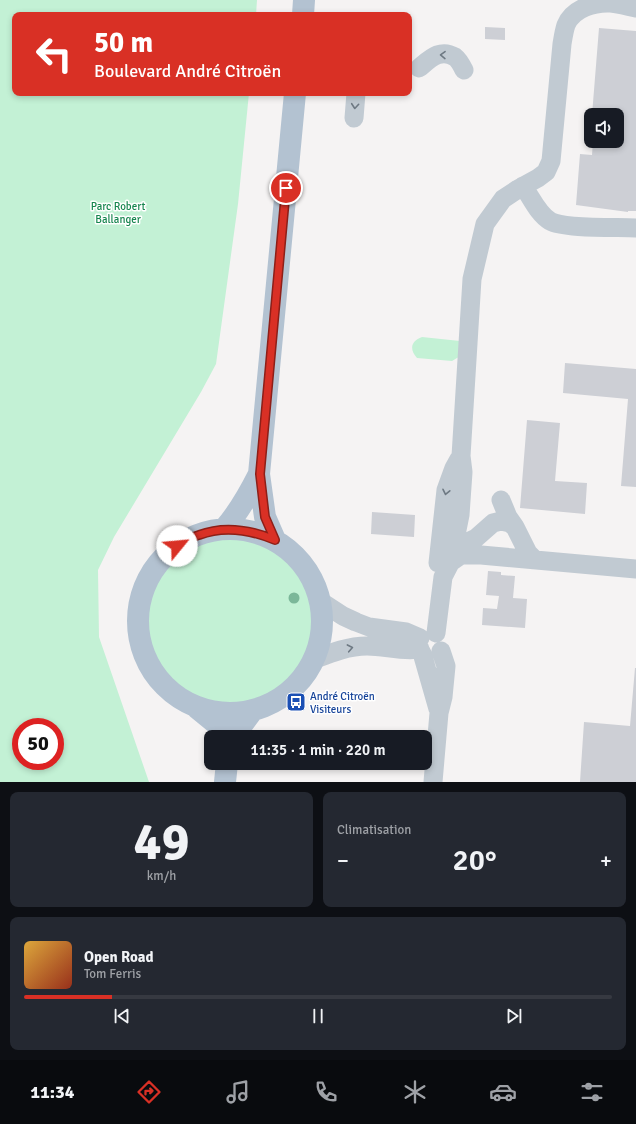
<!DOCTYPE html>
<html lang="fr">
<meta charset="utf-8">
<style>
body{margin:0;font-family:Signika,sans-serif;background:#242831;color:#f1f3f6;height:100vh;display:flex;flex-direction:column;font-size:15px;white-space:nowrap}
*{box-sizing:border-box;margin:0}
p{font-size:13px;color:#9ea1a6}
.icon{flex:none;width:22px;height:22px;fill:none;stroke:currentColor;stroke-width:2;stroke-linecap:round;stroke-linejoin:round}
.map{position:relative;height:782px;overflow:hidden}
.side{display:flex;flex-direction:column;gap:10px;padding:10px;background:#0d0f14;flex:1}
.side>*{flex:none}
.guide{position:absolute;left:12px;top:12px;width:400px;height:84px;border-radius:8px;box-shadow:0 2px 6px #0003;background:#d93025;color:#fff;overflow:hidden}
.fabs{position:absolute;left:584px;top:108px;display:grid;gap:8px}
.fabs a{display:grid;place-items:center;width:40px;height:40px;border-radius:8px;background:#171b24;box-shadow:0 2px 6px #0003;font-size:20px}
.speed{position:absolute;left:12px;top:718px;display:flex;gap:8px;font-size:20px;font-weight:700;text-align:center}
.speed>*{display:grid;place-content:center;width:52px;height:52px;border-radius:50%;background:#171b24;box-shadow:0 2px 6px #0003;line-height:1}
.speed .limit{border:6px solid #d22;background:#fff;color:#111}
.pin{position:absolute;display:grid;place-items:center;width:34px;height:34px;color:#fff;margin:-17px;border:2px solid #fff;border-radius:50%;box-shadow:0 1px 4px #0007}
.me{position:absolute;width:44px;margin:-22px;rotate:62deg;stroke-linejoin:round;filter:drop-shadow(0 0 3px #0008)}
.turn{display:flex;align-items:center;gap:14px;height:84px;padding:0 16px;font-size:18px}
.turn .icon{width:52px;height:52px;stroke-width:2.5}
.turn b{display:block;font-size:28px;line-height:34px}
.big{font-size:30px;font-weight:600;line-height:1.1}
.side .card{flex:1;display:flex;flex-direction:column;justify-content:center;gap:6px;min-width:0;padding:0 14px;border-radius:8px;background:#242831}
.side .dial{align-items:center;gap:0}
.dial b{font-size:52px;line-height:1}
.song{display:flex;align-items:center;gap:12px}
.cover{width:48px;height:48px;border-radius:6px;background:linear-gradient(135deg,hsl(40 70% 55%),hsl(10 70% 35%))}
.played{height:4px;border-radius:2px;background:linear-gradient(90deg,#d93025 15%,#363941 15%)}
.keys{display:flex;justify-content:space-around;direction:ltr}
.heat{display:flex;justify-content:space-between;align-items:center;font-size:22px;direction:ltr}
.side .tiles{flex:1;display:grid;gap:10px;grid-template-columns:1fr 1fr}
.card:last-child{grid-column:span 2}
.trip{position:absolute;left:204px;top:730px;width:228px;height:40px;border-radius:8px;background:#171b24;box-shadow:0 2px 6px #0003;font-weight:600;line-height:40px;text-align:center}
.tab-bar{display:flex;height:64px;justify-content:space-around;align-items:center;background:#090b0e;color:#9ea1a6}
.tab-bar .icon{width:28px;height:28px}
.tab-bar .selected{color:#d93025}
.tab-bar b{font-size:18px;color:#f1f3f6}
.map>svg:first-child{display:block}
.green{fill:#c3f1d5;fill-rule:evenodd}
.building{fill:#cdcfd5}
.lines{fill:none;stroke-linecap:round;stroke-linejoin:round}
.minor{stroke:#c1cad2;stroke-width:19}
.major{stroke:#b3c2d1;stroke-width:22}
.tree{fill:#7bb799}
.oneway{stroke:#6e7983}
.route-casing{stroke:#8d1f18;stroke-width:10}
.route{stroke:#d93025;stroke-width:7}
.labels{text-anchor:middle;stroke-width:3;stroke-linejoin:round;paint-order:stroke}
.park-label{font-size:11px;fill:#17864f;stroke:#fff}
.transit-label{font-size:11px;fill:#164399;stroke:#fff;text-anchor:start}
</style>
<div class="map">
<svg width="636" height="782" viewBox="0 0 636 782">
<rect width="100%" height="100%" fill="#f5f3f3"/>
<path class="green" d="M0,0H257L256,15H15V93H249L238,204L216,364L201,392L114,537L98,570L99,637L149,782H0ZM21,727H55V761H21Z
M422,337L460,341L462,355L452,361L417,358C409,349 411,341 422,337Z
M146 620a84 84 0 1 1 168 0a84 84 0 1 1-168 0Z"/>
<path class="building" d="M485,27L505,28V40L485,39Z
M599,28L636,31V211H628V212L576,205L580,154L592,155L593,141H617V115H592Z
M565,363L636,369V487L621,486L628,399L563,393Z
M527,420L560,423L555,481L587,483L585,514L520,508Z
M372,512L415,515L414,537L371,534Z
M488,571L501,572V575L515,576L513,598L527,599L525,628L482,625L483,608L497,609L499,596L486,595Z
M635,668H636V782H580L584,722L630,726Z"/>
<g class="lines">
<path class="minor" d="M419,68C430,59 440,48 455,57C459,60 462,66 464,70
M354,118L356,93
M523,186C531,197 538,214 550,221C563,229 618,227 636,228
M501,500L508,517L515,527
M451,562L461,555H481L636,569
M438,563L446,490L454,468L459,459
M446,570L449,550L456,535L460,515L463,472L461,456L472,279L485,224L503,199L518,189L538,178L546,172L551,161L562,44C563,38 564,31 566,25C573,8 595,2 611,3C619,4 628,6 636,8
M320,601L343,616L356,622L369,627L406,632L420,638
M436,633L443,577L459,546L476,538L493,523L501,521L510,523L515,527L528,553L535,560
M422,653L438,709
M313,660C331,653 348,646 367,646C385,646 402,652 420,649
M433,782L439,713L443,697L446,666L441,651"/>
<path class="major" d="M303,15L304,0
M224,529C239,512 249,494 259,474
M138 621a92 92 0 1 1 184 0a92 92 0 1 1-184 0Z
M275,540L265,517L259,474L295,93
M197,708L219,726L222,737
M236,737L239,729L253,710
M225,782L227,763"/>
</g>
<circle class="tree" cx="294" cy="598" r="5.5"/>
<defs><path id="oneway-chevron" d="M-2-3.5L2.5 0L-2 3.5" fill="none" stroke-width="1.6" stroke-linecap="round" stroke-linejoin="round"/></defs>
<g class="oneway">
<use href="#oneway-chevron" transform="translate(443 55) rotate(-179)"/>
<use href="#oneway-chevron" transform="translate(355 106) rotate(95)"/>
<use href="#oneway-chevron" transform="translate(446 492) rotate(102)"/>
<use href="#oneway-chevron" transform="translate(350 648) rotate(-11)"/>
</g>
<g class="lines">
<g class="route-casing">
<path id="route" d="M177,546C184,542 192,537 199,535C225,525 251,530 275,540L265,517L260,474L286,188"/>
</g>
<use href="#route" class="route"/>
</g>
<defs>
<g id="bus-square" transform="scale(1)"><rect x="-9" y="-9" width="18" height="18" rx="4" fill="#1a4fb4" stroke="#fff"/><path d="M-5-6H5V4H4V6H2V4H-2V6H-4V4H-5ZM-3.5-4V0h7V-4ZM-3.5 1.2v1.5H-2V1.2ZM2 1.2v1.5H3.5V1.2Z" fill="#fff"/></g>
</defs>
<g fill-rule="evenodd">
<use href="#bus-square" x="296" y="702"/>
</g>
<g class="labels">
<g class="park-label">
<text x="118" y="210">Parc Robert<tspan x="118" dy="13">Ballanger</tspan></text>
</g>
<g class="transit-label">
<text x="310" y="700">André Citroën<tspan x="310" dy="13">Visiteurs</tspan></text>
</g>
</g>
</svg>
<div class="fabs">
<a><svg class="icon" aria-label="sound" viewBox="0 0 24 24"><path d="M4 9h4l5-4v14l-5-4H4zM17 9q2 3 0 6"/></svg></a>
</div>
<div class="speed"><div class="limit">50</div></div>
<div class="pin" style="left:286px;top:188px;background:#d93025"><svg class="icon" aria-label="arrive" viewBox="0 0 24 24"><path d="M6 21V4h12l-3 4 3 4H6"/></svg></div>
<svg class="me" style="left:177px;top:546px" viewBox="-20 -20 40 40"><circle r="19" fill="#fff"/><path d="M0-13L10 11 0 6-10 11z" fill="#d93025"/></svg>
<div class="trip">11:35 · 1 min · 220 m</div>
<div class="guide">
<div class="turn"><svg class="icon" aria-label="left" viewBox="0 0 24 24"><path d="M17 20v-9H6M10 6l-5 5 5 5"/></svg><div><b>50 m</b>Boulevard André Citroën</div></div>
</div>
</div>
<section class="side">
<div class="tiles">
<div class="card dial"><b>49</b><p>km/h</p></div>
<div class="card"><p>Climatisation</p>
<div class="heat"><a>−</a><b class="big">20°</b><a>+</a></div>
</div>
<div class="card">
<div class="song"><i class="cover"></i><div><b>Open Road</b><p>Tom Ferris</p></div></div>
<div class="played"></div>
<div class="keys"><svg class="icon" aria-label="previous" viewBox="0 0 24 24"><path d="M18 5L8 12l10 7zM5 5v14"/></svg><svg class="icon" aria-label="pause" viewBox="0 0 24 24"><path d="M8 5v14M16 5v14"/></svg><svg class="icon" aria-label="next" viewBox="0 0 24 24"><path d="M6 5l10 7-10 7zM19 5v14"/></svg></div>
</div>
</div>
</section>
<nav class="tab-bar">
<b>11:34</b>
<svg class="icon selected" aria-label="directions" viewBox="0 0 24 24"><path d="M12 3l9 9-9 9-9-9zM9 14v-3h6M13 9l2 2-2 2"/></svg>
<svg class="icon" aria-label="music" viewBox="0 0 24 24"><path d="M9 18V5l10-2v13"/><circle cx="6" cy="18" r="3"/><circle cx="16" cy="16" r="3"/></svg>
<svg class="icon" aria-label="phone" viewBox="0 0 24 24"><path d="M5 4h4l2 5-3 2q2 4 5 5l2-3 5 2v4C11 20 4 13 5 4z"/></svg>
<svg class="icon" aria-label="climate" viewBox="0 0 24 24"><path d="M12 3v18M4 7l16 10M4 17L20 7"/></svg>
<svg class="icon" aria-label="car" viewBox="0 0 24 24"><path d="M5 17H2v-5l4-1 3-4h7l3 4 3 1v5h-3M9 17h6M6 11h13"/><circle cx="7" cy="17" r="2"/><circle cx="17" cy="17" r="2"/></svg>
<svg class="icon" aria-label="filters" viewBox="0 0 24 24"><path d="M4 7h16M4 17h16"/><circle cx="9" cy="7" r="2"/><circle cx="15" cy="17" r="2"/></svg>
</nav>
